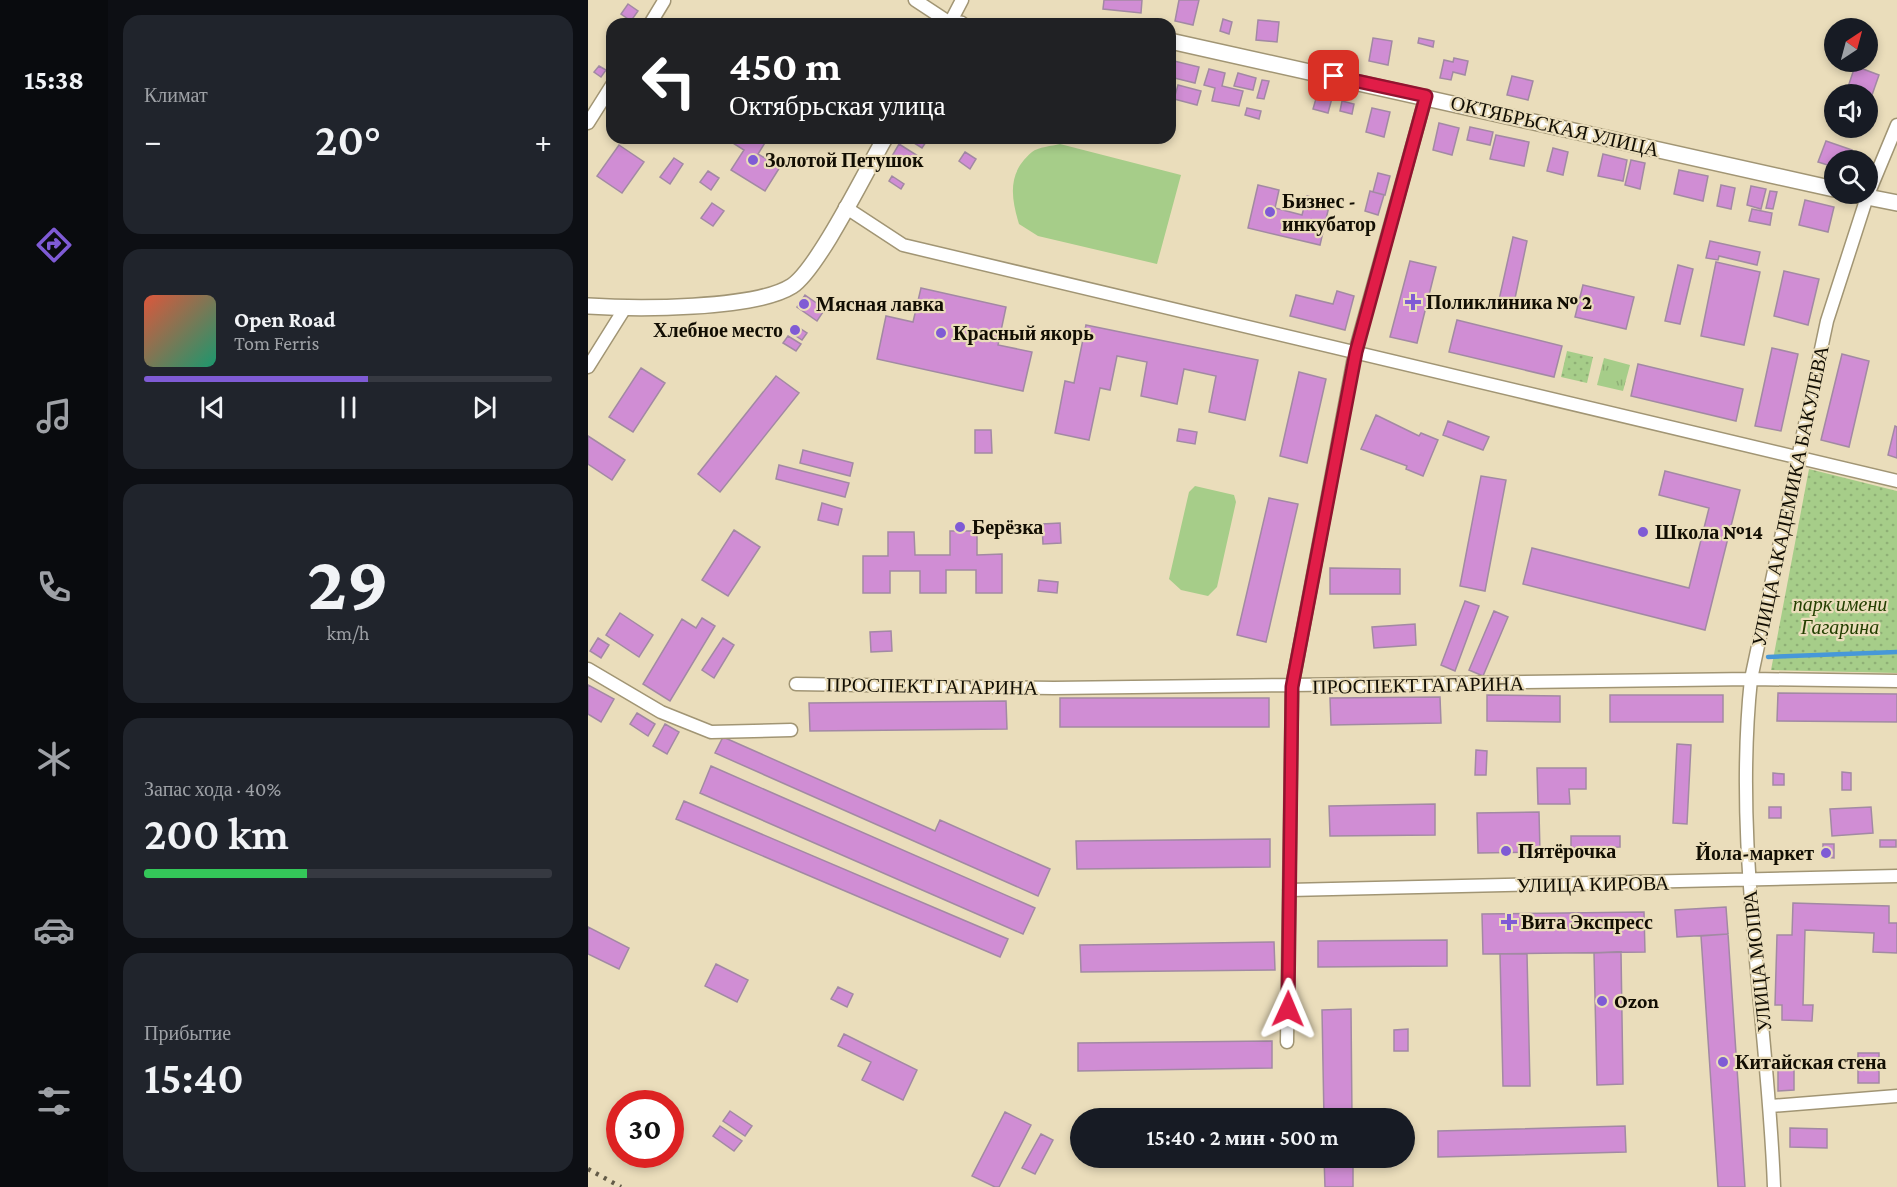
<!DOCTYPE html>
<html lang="ru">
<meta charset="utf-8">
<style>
body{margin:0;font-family:"Crimson Pro",serif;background:#20242c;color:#f1f3f6;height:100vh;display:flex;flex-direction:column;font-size:22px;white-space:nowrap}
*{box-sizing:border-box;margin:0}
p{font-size:20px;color:#9ea1a6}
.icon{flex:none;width:33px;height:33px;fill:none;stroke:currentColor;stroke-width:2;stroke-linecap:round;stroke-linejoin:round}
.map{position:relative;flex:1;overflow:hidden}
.details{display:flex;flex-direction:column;gap:15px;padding:15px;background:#0d0f14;width:480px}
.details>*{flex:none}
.hud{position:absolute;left:18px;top:18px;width:570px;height:126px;border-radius:18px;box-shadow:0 3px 9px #0003;background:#202124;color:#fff;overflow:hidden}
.needle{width:39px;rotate:36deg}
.buttons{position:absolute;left:1236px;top:18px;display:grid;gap:12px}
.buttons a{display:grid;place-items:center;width:54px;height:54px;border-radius:50%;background:#171b24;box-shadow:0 3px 9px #0003;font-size:30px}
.speed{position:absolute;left:18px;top:1090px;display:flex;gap:12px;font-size:30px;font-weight:700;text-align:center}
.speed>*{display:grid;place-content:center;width:78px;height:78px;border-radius:50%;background:#171b24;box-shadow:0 3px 9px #0003;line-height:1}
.speed .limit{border:9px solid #d22;background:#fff;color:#111}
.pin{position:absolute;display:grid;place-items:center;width:51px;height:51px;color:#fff;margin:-26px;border-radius:12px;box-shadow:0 3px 9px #0006}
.me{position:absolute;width:66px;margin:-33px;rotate:1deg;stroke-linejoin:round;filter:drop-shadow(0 0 4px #0008)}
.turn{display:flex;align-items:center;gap:21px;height:126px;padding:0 24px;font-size:27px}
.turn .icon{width:78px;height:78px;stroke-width:2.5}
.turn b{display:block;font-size:42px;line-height:51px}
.big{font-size:45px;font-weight:600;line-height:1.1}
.details .card{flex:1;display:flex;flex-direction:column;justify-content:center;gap:9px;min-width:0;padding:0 21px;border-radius:18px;background:#20242c}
.details .dial{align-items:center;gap:0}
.dial b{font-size:78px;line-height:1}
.song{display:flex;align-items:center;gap:18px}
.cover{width:72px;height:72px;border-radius:9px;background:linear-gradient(135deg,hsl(10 70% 55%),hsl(160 70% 35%))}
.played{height:6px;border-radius:3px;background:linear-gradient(90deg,#7f5bd5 55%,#363941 55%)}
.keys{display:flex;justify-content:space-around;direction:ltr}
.heat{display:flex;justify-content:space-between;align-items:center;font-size:33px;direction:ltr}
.charge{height:9px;border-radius:4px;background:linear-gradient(90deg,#34c759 40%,#363941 0)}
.trip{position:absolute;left:482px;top:1108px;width:345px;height:60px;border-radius:30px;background:#171b24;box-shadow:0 3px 9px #0003;font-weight:600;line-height:60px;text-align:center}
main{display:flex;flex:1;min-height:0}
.tab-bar{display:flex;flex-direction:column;width:108px;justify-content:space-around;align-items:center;background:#090b0e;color:#9ea1a6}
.tab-bar .icon{width:42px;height:42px}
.tab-bar .selected{color:#7f5bd5}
.tab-bar b{font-size:27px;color:#f1f3f6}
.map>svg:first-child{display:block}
.grass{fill:url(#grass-tufts)}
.park{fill:url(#park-dots)}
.pitch{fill:#a6cd89}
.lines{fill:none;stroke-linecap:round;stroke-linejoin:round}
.stream{stroke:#4798d8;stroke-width:4.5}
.building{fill:#d08dd4;stroke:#a289a3;stroke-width:1.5}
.minor-casing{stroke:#a19574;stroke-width:15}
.tertiary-casing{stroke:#a19574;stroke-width:18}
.minor{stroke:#fff;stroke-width:12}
.tertiary{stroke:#fff;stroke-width:15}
.rail{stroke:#635b48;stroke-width:4.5;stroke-dasharray:3 6;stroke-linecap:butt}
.route-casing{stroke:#92132f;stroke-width:15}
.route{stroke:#e11d48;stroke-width:10}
.poi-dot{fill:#7f5bd5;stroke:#eaddbb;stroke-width:2}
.labels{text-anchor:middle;stroke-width:4.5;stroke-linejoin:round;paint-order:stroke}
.street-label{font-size:20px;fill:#120e03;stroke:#eaddbb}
.poi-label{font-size:20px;font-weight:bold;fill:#120e03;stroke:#eaddbb;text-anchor:start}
.park-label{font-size:20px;font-style:italic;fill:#233f00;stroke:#eaddbb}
</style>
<main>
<nav class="tab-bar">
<b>15:38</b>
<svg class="icon selected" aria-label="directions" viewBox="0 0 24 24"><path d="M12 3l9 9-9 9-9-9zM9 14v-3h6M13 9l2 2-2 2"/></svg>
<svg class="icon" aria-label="music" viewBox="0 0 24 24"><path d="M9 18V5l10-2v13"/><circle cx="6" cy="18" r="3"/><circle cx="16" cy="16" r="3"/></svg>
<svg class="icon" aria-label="phone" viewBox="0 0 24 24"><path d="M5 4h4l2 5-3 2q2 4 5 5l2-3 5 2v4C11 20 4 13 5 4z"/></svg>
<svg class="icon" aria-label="climate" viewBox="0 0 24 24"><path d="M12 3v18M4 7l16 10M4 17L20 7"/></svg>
<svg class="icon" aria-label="car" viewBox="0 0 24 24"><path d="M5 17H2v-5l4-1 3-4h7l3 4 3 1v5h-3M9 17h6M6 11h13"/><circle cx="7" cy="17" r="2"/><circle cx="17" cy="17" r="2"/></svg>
<svg class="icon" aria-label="filters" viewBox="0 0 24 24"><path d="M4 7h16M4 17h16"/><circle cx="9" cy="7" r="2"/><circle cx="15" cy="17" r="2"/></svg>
</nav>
<section class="details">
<div class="card"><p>Климат</p>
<div class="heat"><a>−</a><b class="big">20°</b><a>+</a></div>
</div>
<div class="card">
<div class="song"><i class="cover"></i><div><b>Open Road</b><p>Tom Ferris</p></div></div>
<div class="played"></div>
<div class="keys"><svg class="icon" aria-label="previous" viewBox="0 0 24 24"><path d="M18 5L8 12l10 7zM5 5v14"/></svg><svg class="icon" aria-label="pause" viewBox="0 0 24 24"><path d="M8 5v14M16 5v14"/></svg><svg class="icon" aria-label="next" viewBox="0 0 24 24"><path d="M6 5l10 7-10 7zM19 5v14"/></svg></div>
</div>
<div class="card dial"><b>29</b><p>km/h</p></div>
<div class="card"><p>Запас хода · 40%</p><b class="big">200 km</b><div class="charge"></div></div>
<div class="card"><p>Прибытие</p><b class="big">15:40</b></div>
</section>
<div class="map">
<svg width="1309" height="1187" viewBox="0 0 1309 1187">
<defs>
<pattern id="grass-tufts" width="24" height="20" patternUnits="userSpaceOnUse" patternTransform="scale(1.5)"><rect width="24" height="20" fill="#a6cd89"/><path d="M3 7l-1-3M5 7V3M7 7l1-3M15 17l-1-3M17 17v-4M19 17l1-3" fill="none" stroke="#8eaf75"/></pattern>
<pattern id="park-dots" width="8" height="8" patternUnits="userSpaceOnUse" patternTransform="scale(1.5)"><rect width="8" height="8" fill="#a6cd89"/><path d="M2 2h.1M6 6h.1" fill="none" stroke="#8eaf75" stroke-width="1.8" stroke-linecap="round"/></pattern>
</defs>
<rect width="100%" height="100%" fill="#eaddbb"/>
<path class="grass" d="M1016,358L1042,365L1035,391L1009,385Z"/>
<path class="park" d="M979,351L1005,357L999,383L973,377Z
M1221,469L1309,491V673L1183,670Z"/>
<path class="pitch" d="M472,144L593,175L569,264L450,236L431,224C423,197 419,173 444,152C450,147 464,146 472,144Z
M607,486L646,495L648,502L629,587L620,596L593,590L581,579L601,492Z"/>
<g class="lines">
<path class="stream" d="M1180,657L1309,652"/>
</g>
<path class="building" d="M516,0H554L553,13L515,9Z
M591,0H611L605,25L587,21Z
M40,4L50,11L43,21L33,14Z
M635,19L644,22L641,34L632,31Z
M670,20L691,22L689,42L668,40Z
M785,38L804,41L800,65L781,61Z
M831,38L846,41L845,47L830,43Z
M866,58L880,61L877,75L865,72L863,80L852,78L856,60L865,62Z
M582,60L611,67L607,83L582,77Z
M11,66L18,70L13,77L6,72Z
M1267,66L1291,75L1284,95L1260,87Z
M621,69L637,73L634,86L655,91L651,106L624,101L627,88L616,85Z
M650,73L668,78L665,90L646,86Z
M924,76L945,81L940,100L919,95Z
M674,80L681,81L676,99L669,98Z
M590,85L613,91L609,105L586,99Z
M729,95L744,98L740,113L725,109Z
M754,101L766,104L764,114L752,111Z
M659,108L673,111L671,119L657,115Z
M784,108L802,112L796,137L778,132Z
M851,123L871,128L864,155L845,150Z
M882,127L905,132L902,145L879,140Z
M908,135L941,142L936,166L902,159Z
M137,138H180L170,154L192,167L177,191L143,170L156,150Z
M318,138H331L338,142L334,148Z
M1238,141L1264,150L1260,160H1246V167L1230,162Z
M311,144L330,156L323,168L304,156Z
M31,145L56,162L34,193L9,176Z
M965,148L980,152L975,175L959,171Z
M377,152L388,159L382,169L371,161Z
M1015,154L1039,160L1035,181L1010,176Z
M86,158L95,164L82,184L72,177Z
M1043,160L1057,163L1052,189L1037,185Z
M1091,170L1120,176L1115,201L1086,194Z
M120,171L131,178L123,190L112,182Z
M790,173L802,176L797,195L785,192Z
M304,176L316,184L313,189L301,181Z
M670,185L691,190L687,208L714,215L719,196L742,202L732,245L660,228Z
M1133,185L1147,188L1143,209L1129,206Z
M1163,186L1178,189L1173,209L1159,205Z
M782,191L796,195L790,215L777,211Z
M1182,191L1189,192L1185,209L1178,208Z
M1217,200L1246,207L1240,232L1211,225Z
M124,203L136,211L125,226L113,218Z
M1164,209L1184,213L1182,225L1161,221Z
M925,237L939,241L926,303L911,300Z
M1122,241L1172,252L1169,265L1131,256L1130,260L1118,258Z
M822,261L848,267L829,343L802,337Z
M1128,262L1172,272L1156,345L1113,336Z
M1090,265L1105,269L1092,324L1077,321Z
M1196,271L1231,279L1220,325L1186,316Z
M995,285L1046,297L1038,329L987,317Z
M333,288L418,307L410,345L444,352L435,391L289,359L298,316L325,322Z
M749,291L766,296L757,330L702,316L708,295L745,304Z
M217,295L237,309L229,321L209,307Z
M869,320L974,346L966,377L861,352Z
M207,325L219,333L214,340L202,332Z
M498,325L670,360L657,420L621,412L628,376L596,369L589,404L553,396L559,362L529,356L522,390L512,388L501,440L467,433L477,381L486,383Z
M200,336L213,344L208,351L195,343Z
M1184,348L1210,354L1193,431L1167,426Z
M1254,354L1281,361L1261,447L1233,440Z
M1050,364L1155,389L1148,421L1043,396Z
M53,368L77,383L45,432L21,417Z
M711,372L738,379L719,463L692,456Z
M188,376L211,393L132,492L110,474Z
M788,415L831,436L833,433L850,440L835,476L818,469L819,466L773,449Z
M860,421L901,437L895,450L855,435Z
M1307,426L1309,427V458L1300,455Z
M591,429L609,432L607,444L589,441Z
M387,430H403L404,453H387Z
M0,436L37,460L24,480L0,464Z
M215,450L265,463L262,476L212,463Z
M191,465L261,483L257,497L188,479Z
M1077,471L1152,490L1117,630L935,584L944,548L1101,588L1121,508L1071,495Z
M893,476L918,480L897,591L872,586Z
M681,498L710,504L678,642L649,635Z
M234,503L254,509L250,525L230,520Z
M472,523L473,543L455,544L454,524Z
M146,530L172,547L140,596L114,580Z
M362,531H389V555L414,554V593H388V570H358V593H332V571H302V593H275V556H300V532H326L327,555H362Z
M742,568L812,569V594H742Z
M451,580L470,582L469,593L450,591Z
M877,601L891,606L867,671L853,665Z
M906,611L920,617L895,676L881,670Z
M32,613L65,635L51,657L18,635Z
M114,618L127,626L82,701L55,684L94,619L108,628Z
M827,624L828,645L786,648L784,627Z
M303,631L304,651L283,652L282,632Z
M10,638L21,645L13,658L2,651Z
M135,638L146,645L126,678L114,670Z
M0,685L26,699L13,722L0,714Z
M1190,693L1309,694V722L1189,721Z
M899,695L972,696V722L899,721Z
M1022,695H1135V722H1022Z
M852,697L853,723L743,725L742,698Z
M472,698H681V727H472Z
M418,701L419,729L222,731L221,703Z
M49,713L67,724L60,736L42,724Z
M77,724L91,732L79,754L65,746Z
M135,737L347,831L352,820L462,869L450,896L127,753Z
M1089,744L1103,745L1099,824L1085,823Z
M888,750L899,751L898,775H887Z
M123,766L447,908L435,934L112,793Z
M949,768H998V789H981L982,804H950Z
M1254,772L1263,773V790H1254Z
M1185,773L1196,774V785H1185Z
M96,801L420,939L412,957L88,819Z
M847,804V835L742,836L741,806Z
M1181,807H1193V818H1181Z
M1283,807L1285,833L1244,836L1242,809Z
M951,812L952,852L890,853L889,813Z
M983,836H1032V847L983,848Z
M682,839V867L489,869L488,841Z
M1292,840H1308V847H1292Z
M1235,844H1246V858L1235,857Z
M1205,903L1301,906V923H1309V953L1285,952L1286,933L1217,930L1215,1005H1225L1224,1021L1194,1020V1005H1187L1189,935H1204Z
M1138,907L1140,934L1089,937L1087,910Z
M1056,912L1057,952L895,954L894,914Z
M0,927L41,948L31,969L0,954Z
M1140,934L1157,1187H1130L1113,936Z
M859,940V966L730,967V941Z
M686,942L687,970L493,972L492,945Z
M1033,952L1035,1084L1009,1085L1006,953Z
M912,954H939L942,1086H915Z
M128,964L160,980L149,1002L117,986Z
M250,987L265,994L259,1007L243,999Z
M763,1009L764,1119H736L734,1010Z
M820,1029V1051H806V1030Z
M256,1034L329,1070L315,1100L274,1080L283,1062L250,1046Z
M684,1041V1068L490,1071V1043Z
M1270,1053H1291V1083H1270Z
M1190,1064H1206V1090L1190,1091Z
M142,1111L164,1126L157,1136L135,1121Z
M417,1112L443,1125L411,1187H407L384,1176Z
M132,1126L154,1141L146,1151L125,1136Z
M1037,1126L1038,1152L850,1157V1131Z
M1202,1128L1239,1129V1148L1202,1147Z
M453,1134L465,1140L447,1174L434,1168Z
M736,1158H765V1187H737Z"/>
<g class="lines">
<g class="minor-casing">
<path id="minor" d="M327,0L362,23L374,0
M62,24L76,1
M0,123L24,85
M257,207L315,245L1309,481
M0,367L37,308
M0,669L73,712L123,732L203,730
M208,684L466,688L1163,679L1309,681
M701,890L1309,876
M699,1042L704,687L767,352L838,96
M1183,1106L1309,1096
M1186,1187C1180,1018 1145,848 1163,679L1239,321L1279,197L1309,125"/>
</g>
<g class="tertiary-casing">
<path id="tertiary" d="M361,24H373
M582,41L1246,189
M1264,194L1309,203
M0,306C47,309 166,310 204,286C230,269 279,169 297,138"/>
</g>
<use href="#minor" class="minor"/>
<use href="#tertiary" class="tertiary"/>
<path class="rail" d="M0,1169L33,1187"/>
</g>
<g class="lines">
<g class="route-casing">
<path id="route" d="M700,1009L704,687L768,352L838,96L746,76"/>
</g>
<use href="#route" class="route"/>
</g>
<g class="poi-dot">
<circle cx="165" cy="160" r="6"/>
<circle cx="682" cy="212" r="6"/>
<path d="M822 293h6v6h6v6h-6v6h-6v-6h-6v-6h6z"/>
<circle cx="216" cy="304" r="6"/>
<circle cx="207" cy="330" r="6"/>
<circle cx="353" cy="333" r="6"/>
<circle cx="372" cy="527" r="6"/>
<circle cx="1055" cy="532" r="6"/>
<circle cx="918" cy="851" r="6"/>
<circle cx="1238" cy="853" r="6"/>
<path d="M918 913h6v6h6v6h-6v6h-6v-6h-6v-6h6z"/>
<circle cx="1014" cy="1001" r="6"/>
<circle cx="1135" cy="1062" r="6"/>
</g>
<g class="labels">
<g class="street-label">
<text transform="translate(967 126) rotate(13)" y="7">ОКТЯБРЬСКАЯ УЛИЦА</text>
<text transform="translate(1202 496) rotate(-78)" y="7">УЛИЦА АКАДЕМИКА БАКУЛЕВА</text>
<text transform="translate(830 685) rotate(-1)" y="7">ПРОСПЕКТ ГАГАРИНА</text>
<text transform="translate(344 686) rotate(1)" y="7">ПРОСПЕКТ ГАГАРИНА</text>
<text transform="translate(1005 884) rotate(-1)" y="7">УЛИЦА КИРОВА</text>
<text transform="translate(1169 961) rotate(-96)" y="7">УЛИЦА МОПРА</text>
</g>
<g class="poi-label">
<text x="177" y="167">Золотой Петушок</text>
<text x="694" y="208">Бизнес -<tspan x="694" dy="23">инкубатор</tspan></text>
<text x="838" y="309">Поликлиника № 2</text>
<text x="228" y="311">Мясная лавка</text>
<text x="195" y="337" text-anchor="end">Хлебное место</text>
<text x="365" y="340">Красный якорь</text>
<text x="384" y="534">Берёзка</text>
<text x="1067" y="539">Школа №14</text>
<text x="930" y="858">Пятёрочка</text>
<text x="1226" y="860" text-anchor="end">Йола-маркет</text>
<text x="933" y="929">Вита Экспресс</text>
<text x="1026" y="1008">Ozon</text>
<text x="1147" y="1069">Китайская стена</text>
</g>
<g class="park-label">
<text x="1252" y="611">парк имени<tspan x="1252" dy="23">Гагарина</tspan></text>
</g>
</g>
</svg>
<div class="buttons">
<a><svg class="needle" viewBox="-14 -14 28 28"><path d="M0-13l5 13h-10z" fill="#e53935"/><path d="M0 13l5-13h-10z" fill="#9ea1a6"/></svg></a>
<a><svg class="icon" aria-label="sound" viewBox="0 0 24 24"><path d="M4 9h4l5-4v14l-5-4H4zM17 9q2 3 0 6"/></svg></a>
<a><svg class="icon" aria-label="search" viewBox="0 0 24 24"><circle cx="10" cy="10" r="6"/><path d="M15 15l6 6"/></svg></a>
</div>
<div class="speed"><div class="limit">30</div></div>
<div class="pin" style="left:746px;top:76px;background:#d93025"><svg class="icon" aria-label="arrive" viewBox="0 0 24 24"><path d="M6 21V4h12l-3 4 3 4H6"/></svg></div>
<svg class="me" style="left:700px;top:1009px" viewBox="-20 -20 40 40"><path d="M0-17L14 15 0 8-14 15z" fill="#e11d48" stroke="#fff" stroke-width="4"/></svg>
<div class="trip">15:40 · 2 мин · 500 m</div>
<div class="hud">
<div class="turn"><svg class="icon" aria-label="left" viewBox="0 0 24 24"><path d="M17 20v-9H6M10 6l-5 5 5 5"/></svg><div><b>450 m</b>Октябрьская улица</div></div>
</div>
</div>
</main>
